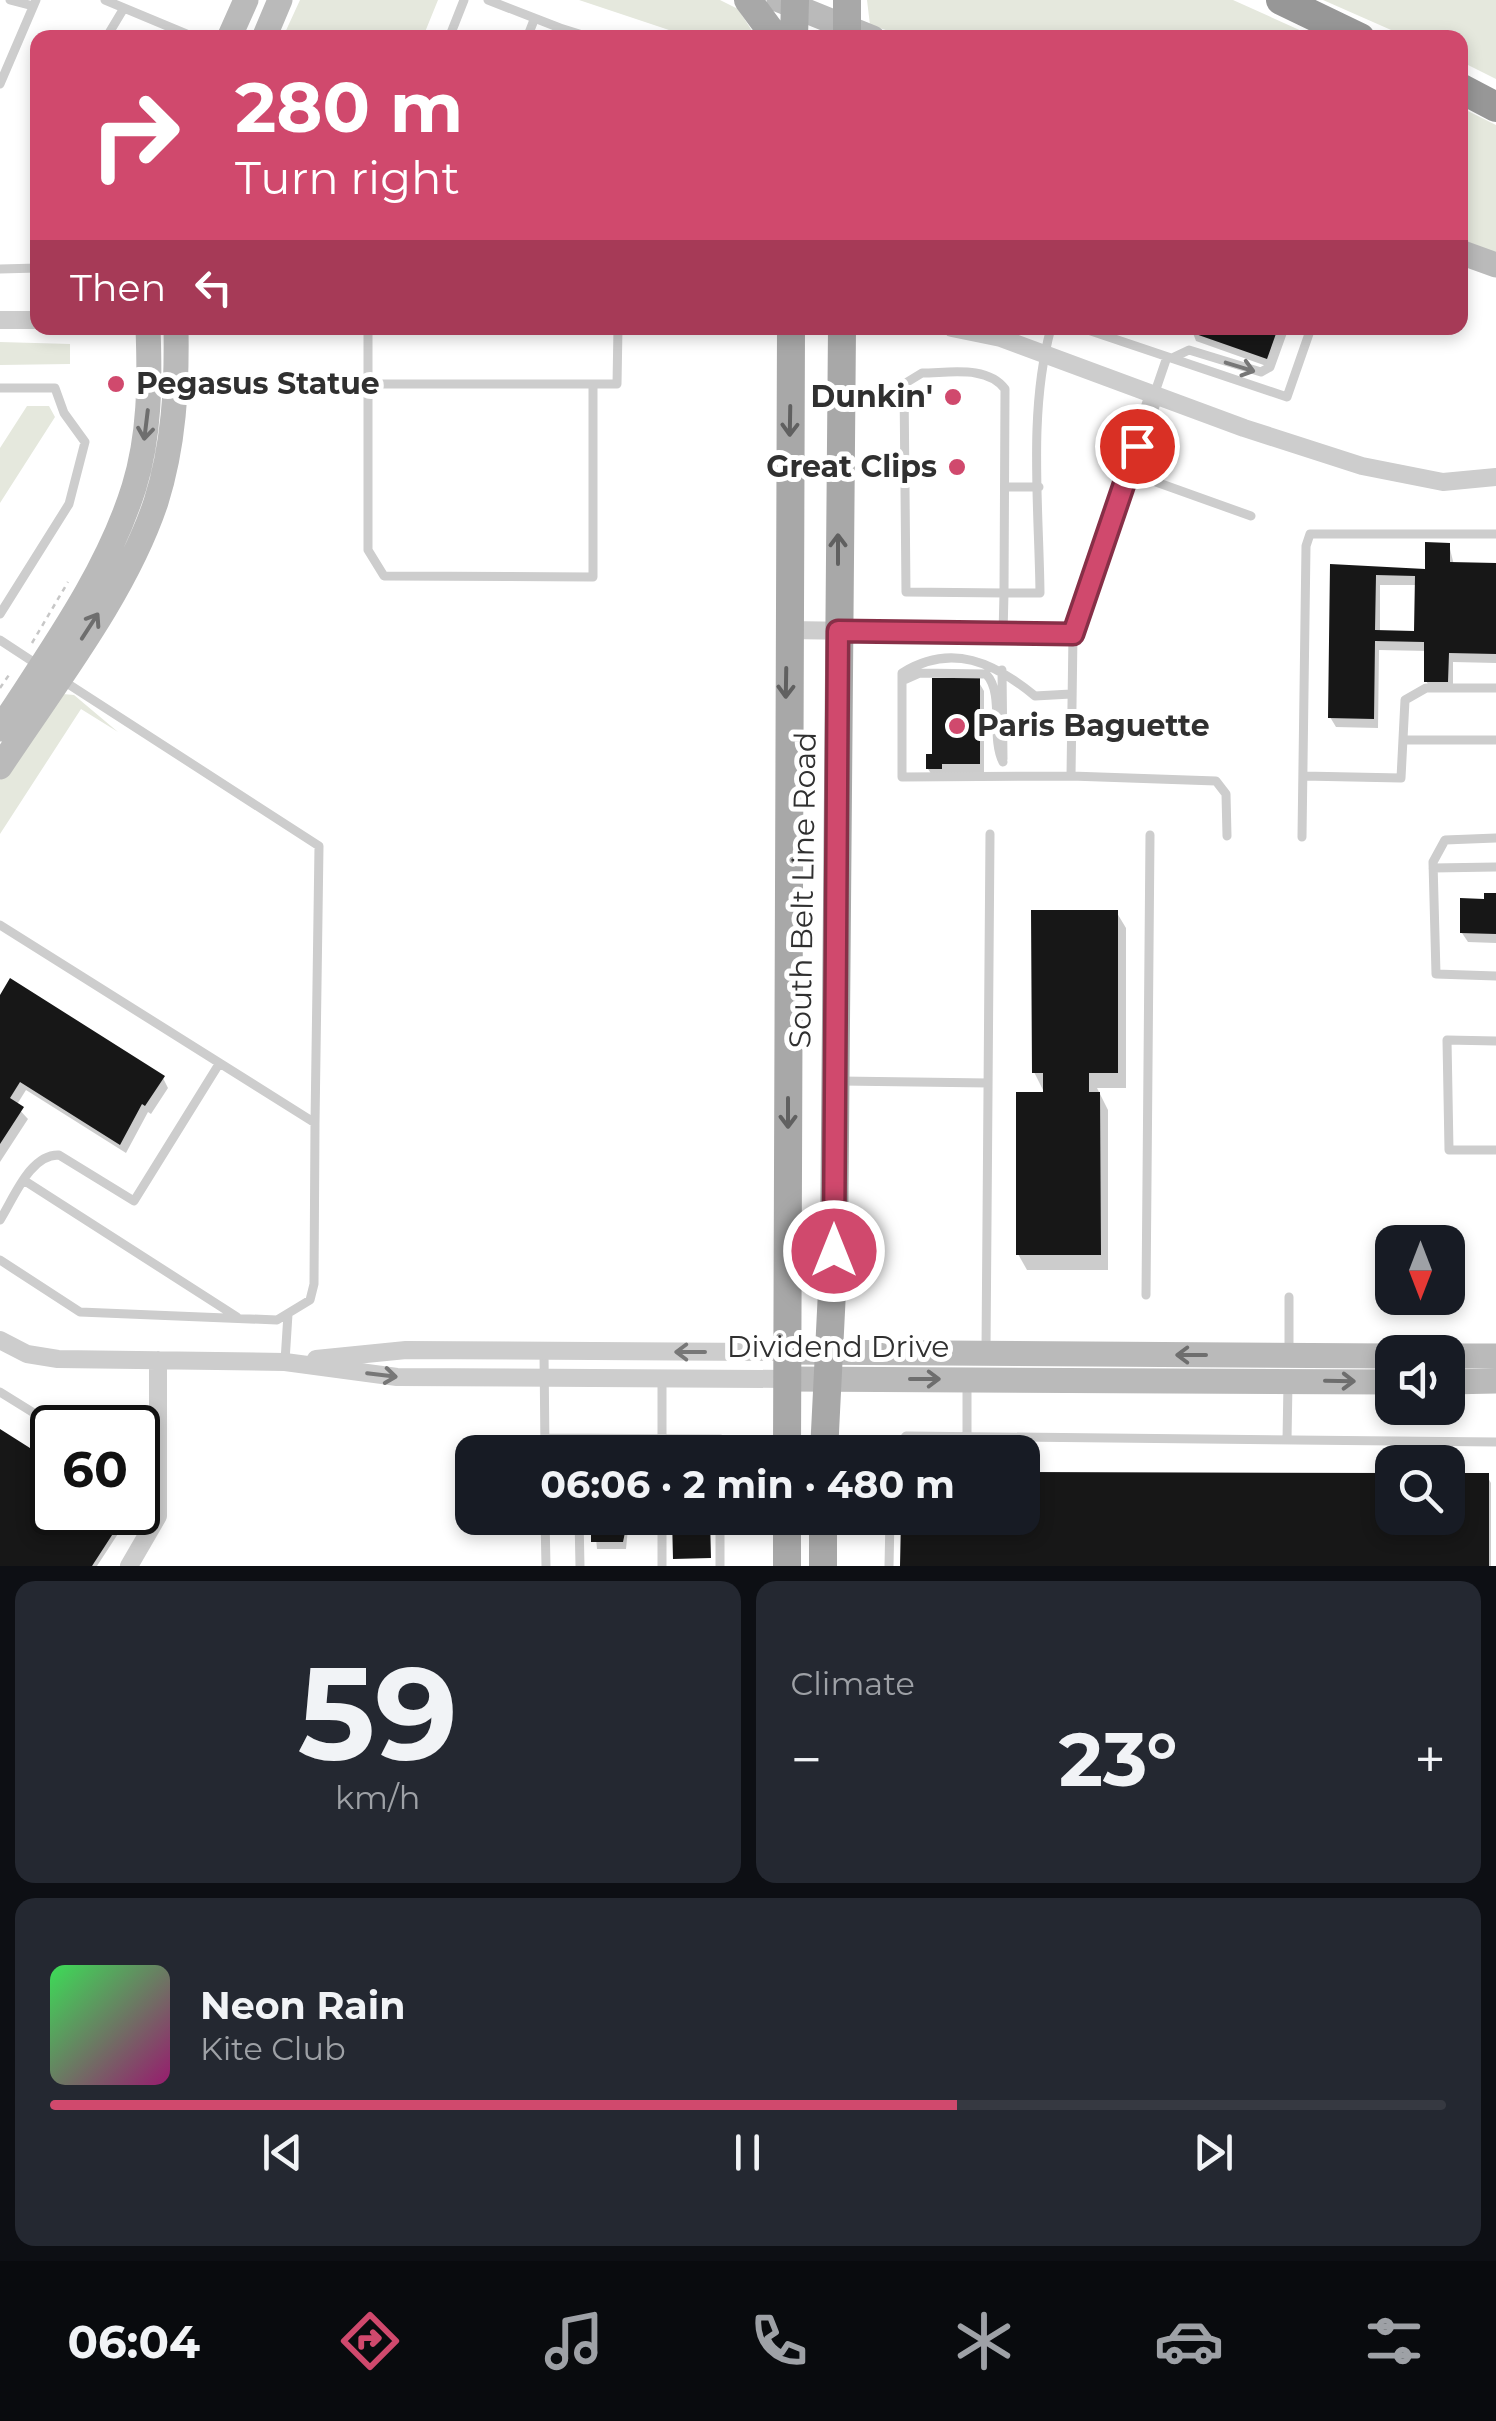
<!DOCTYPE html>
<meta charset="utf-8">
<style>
body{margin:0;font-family:Montserrat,sans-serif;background:#242831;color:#f1f3f6;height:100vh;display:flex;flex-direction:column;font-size:38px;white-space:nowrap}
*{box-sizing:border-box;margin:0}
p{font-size:32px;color:#9ea1a6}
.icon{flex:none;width:55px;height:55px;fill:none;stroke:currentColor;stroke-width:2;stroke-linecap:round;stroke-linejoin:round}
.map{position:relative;height:1566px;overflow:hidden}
.panel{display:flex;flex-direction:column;gap:15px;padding:15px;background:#0d0f14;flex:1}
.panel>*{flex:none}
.hud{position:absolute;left:30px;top:30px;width:1438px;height:305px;border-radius:20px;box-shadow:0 5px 15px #0003;background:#d0496d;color:#fff;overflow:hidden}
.needle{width:65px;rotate:180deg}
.controls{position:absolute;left:1375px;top:1225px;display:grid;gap:20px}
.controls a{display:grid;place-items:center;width:90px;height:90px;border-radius:20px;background:#171b24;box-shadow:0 5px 15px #0003;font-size:50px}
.speed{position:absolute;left:30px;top:1405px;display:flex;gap:20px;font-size:50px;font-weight:700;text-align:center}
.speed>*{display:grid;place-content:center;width:130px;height:130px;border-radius:50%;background:#171b24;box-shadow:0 5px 15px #0003;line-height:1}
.speed .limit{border:5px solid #111;border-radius:15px;background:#fff;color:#111}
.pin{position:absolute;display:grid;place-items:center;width:85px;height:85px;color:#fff;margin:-42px;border:5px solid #fff;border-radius:50%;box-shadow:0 2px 10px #0007}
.me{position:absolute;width:110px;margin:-55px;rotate:0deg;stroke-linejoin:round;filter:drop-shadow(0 0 8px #0008)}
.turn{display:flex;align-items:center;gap:35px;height:210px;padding:0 40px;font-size:45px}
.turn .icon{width:130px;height:130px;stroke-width:2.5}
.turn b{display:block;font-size:70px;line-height:85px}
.then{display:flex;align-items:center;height:95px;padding:0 40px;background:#0003;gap:20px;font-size:38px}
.big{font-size:75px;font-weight:700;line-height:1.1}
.panel .widget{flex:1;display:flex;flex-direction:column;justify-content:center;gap:15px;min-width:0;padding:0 35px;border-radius:20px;background:#242831}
.panel .dial{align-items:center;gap:0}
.dial b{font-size:130px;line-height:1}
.song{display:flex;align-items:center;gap:30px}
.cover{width:120px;height:120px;border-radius:15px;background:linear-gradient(135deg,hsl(130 70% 55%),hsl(320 70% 35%))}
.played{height:10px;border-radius:5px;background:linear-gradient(90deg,#d0496d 65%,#363941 65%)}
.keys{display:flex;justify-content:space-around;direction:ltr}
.heat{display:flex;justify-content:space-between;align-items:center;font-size:55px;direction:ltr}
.panel .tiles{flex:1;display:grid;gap:15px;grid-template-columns:1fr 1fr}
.widget:last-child{grid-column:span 2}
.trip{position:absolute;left:455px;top:1435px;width:585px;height:100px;border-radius:20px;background:#171b24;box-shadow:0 5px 15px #0003;font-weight:700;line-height:100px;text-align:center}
.dock{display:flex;height:160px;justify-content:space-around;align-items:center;background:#090b0e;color:#9ea1a6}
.dock .icon{width:70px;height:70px}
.dock .selected{color:#d0496d}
.dock b{font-size:45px;color:#f1f3f6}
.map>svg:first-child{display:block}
.green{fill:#e5e8dd}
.shadow{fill:#0003;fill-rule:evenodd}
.building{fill:#171717;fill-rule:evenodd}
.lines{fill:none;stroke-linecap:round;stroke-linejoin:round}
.path{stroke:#c7c7c7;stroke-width:2.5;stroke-dasharray:5 5;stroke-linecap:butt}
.lane{stroke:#cdcdcd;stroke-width:9}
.street{stroke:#cdcdcd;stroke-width:18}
.secondary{stroke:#bababa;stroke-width:25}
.primary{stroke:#a8a8a8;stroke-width:28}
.highway{stroke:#979797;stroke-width:30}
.oneway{stroke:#777}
.oneway2{stroke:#606060}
.oneway3{stroke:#6e6e6e}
.route-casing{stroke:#872f47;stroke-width:25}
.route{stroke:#d0496d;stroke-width:18}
.poi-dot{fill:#d0496d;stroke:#fff;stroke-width:4}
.labels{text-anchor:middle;stroke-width:10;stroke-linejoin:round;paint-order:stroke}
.poi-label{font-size:30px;font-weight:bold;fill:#303030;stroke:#fff;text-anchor:start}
.street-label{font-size:30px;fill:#303030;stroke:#fff}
</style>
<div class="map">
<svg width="1496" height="1566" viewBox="0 0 1496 1566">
<rect width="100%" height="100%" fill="#fff"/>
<path class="green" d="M300,0H438L423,37H283Z
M579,0H720L738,9L756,37H690Z
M867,0H1233L1315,37H908L870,25Z
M1323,0H1496V79L1460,61V38L1407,37Z
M1460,107L1496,125V253L1460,239Z
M0,342L70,344V364L0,365Z
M27,406H49L55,417L0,503V448Z
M63,694L74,695L118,732L81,709L0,834V780L53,699Z"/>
<path class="shadow" d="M1191,328H1286L1272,368L1196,341Z
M1449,545L1454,565H1496V663L1453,662V692L1432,691L1426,681L1427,651L1379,650L1378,728L1336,727L1330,717L1332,567L1428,572ZM1380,585H1417V633H1380Z
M978,681L984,691V773L934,778L928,769Z
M1496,896V943L1468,942L1462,933L1486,901Z
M1117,913L1126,928V1088H1097L1108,1110V1270H1027L1018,1254L1045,1094L1034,1072Z
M0,999L163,1078L168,1088L151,1114L148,1112L126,1153L26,1090L16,1106L28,1119L0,1162Z
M0,1432L52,1465V1512H126L129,1517L97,1566H0Z
M1022,1475L1392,1476V1518H1448V1476H1487L1491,1483V1566H903V1518H1022Z
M594,1518H629L626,1549H597Z"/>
<path class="building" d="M1189,328H1278L1267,359L1187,331Z
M1425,542L1450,543V562L1496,563V654L1449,653L1448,682H1424V642L1375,641L1374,719L1328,718L1330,564L1425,569ZM1376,575L1415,576L1414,631L1375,630Z
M932,678H980V764H942V769H926V754H932Z
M1484,893H1496V934L1460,933V898L1484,899Z
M1031,910H1118V1073H1089V1092H1100L1101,1255H1016V1092H1043V1073H1032Z
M10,978L165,1076L145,1106L142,1104L120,1145L20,1082L10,1098L24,1107L0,1144V995Z
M0,1429L52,1462V1512H127L92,1566H0Z
M1022,1472L1392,1473V1518H1448V1473H1489V1566H900L901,1518H1022Z
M591,1518H628L623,1542H591Z
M672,1518H710L711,1558L673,1559Z"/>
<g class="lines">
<path class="path" d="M32,643L68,582
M0,688L11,672"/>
<path class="lane" d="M10,0L33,6
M105,0L196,38
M488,0L560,28L557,38
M560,28L592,38
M106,38L124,8
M449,38L464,0
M527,38L534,20
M0,84L36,0
M0,269L38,268
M368,328V550L384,576L593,577V384H617L618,328
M1082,328L1287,397L1311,328
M1172,358L1189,350L1261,372L1270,367L1284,328
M922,373C949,373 987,365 1005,389L1004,593L906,592L904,384Z
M368,384H593
M0,388H55L64,413L85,442L69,504L0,614
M1154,395L1167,357
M1128,472L1251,516
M1005,487H1039
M1003,634L1004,593H1040C1039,507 1028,411 1051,328
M1073,634L1071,776L1216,781L1226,794L1227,836
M0,640L38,665
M1002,670L1003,759
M62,680L319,846L315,1123
M902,681L920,673L986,674C1005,694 990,736 1003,762
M1071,694L1035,696C995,663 952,642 902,673V777L1071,776
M1403,740H1496
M1303,776L1401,778L1405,700L1426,688H1496
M1302,837L1306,546L1310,534H1496
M1496,838L1445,840L1433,862L1436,974L1496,976
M1433,868L1496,867
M0,925L315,1123L314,1284L310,1300L277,1320L80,1312L0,1260
M1496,1041L1447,1040L1449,1150H1496
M841,1081L988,1083
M25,1181L237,1317
M0,1220C14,1198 30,1154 59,1155L134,1201L219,1064
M1146,1295L1150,835
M986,1350L990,834
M544,1352L545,1452
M1289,1354V1297
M285,1361L288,1314
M967,1385V1437
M0,1392L58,1428
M545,1438L720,1439V1452
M1287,1440L1288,1383
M662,1452V1380
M893,1452L906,1436L1496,1442
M138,1476L156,1488
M545,1518L546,1566
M579,1518L580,1566
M662,1518V1566
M720,1518V1566
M889,1566L890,1518"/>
<path class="street" d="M0,320H38
M952,328L1001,338L1244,428L1362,466L1443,482L1496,477
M787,630L1073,634L1154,395
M0,1340L27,1354L58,1359L285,1362L397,1377L787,1379
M316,1359L406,1350L787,1352
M129,1566L158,1516V1360"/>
<path class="secondary" d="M779,0L873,38
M229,38L246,0
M264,38L280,0
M1460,252L1496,265
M0,729C49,653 107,574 134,487C150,435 150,381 148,328
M0,767C53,686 125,595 156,502C174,445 177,387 176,328
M787,1352L1392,1356
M1448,1356H1496
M787,1379L1392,1382
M1448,1382L1496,1381"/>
<path class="primary" d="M748,0L776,38
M847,0V38
M794,38L795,0
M787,1452L791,328
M824,1452L834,1251L842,328
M787,1566V1518
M823,1566V1518"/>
<path class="highway" d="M1281,0L1360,38
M1460,88L1496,107"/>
</g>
<defs><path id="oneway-shaft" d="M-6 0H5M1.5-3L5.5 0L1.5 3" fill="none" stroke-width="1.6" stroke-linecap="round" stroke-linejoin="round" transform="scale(2.5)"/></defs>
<g class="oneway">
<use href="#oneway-shaft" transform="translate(1240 367) rotate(17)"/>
<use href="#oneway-shaft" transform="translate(690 1352) rotate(180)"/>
<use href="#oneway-shaft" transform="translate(382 1375) rotate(7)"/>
</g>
<g class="oneway2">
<use href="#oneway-shaft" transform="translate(790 421) rotate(91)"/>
<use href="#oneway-shaft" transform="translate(838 549) rotate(-90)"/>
<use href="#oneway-shaft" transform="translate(786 683) rotate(91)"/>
<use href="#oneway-shaft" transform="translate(788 1113) rotate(90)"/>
</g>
<g class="oneway3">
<use href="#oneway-shaft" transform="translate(146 425) rotate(97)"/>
<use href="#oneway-shaft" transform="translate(90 626) rotate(-57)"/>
<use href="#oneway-shaft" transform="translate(1191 1355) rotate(-180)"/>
<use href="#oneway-shaft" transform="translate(925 1379)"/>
<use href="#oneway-shaft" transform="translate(1340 1381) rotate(1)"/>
</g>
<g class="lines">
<g class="route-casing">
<path id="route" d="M834,1251L838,631L1073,634L1137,446"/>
</g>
<use href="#route" class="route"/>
</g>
<g class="poi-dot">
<circle cx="116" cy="384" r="10"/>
<circle cx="953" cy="397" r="10"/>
<circle cx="957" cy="467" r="10"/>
<circle cx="957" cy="726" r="10"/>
</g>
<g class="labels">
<g class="poi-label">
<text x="136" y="394">Pegasus Statue</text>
<text x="933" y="407" text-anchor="end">Dunkin'</text>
<text x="937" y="477" text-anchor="end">Great Clips</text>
<text x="977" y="736">Paris Baguette</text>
</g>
<g class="street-label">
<text transform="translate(803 890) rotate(-89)" y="10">South Belt Line Road</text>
<text x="838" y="1357">Dividend Drive</text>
</g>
</g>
</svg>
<div class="controls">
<a><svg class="needle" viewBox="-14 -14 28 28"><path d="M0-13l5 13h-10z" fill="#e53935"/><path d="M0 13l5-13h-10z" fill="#9ea1a6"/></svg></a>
<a><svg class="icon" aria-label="sound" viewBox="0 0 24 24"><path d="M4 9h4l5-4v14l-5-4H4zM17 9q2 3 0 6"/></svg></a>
<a><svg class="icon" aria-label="search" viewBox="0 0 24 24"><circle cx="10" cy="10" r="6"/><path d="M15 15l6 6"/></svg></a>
</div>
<div class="speed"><div class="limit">60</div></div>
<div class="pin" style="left:1137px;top:446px;background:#d93025"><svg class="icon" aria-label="arrive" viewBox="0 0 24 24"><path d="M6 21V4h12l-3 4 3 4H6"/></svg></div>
<svg class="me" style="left:834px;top:1251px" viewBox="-20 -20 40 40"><circle r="17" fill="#d0496d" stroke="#fff" stroke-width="3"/><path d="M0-11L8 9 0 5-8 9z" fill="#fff"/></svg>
<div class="trip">06:06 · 2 min · 480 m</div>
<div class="hud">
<div class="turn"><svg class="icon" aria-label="right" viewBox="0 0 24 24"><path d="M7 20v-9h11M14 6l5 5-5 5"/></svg><div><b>280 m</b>Turn right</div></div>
<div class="then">Then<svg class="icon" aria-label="left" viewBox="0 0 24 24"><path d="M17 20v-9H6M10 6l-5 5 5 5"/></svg></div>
</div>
</div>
<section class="panel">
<div class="tiles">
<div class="widget dial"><b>59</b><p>km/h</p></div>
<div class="widget"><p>Climate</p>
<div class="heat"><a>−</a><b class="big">23°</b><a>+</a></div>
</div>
<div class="widget">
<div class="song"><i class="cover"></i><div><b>Neon Rain</b><p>Kite Club</p></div></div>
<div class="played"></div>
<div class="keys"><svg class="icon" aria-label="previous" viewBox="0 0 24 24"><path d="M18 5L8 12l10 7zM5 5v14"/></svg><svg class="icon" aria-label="pause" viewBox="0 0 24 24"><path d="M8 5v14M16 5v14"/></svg><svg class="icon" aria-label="next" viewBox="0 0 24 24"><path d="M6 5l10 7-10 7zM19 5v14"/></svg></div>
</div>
</div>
</section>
<nav class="dock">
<b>06:04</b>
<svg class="icon selected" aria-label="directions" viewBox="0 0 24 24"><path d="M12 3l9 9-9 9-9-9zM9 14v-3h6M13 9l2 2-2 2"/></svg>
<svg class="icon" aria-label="music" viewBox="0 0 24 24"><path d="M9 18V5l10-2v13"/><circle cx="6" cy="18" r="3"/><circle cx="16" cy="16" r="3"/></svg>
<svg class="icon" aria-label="phone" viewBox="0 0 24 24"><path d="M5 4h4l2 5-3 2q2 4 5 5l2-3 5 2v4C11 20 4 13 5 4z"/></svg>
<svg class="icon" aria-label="climate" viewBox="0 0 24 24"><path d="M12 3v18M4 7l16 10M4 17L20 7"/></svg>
<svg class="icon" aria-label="car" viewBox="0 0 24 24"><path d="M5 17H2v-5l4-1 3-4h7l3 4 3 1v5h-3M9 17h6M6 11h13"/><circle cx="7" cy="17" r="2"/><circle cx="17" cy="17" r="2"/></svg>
<svg class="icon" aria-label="filters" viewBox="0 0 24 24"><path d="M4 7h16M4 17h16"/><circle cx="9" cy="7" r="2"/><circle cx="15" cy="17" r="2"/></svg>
</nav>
